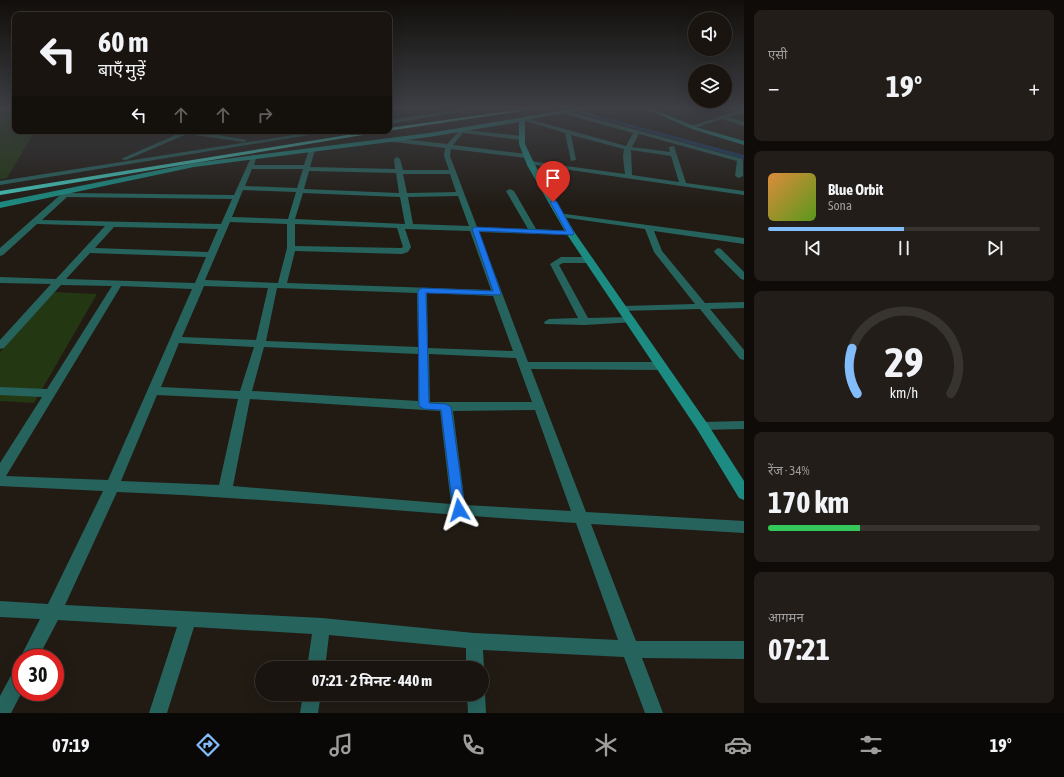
<!DOCTYPE html>
<html lang="hi">
<meta charset="utf-8">
<style>
body{margin:0;font-family:"Asap Condensed","Noto Sans Devanagari",sans-serif;background:#221d18;color:#f1f3f6;height:100vh;display:flex;flex-direction:column;font-size:15px;white-space:nowrap}
*{box-sizing:border-box;margin:0}
p{font-size:13px;color:#9f9e9e}
.icon{flex:none;width:22px;height:22px;fill:none;stroke:currentColor;stroke-width:2;stroke-linecap:round;stroke-linejoin:round}
.map{position:relative;flex:1;overflow:hidden}
.details{display:flex;flex-direction:column;gap:10px;padding:10px;background:#0e0b08;width:320px}
.details>*{flex:none}
.guide{position:absolute;left:12px;top:12px;width:380px;height:122px;border-radius:8px;box-shadow:0 4px 16px #0002,0 0 0 1px #37332f;background:#19140f;color:#f1f3f6;overflow:hidden}
.fabs{position:absolute;left:688px;top:12px;display:grid;gap:8px}
.fabs a{display:grid;place-items:center;width:44px;height:44px;border-radius:50%;background:#19140f;box-shadow:0 4px 16px #0002,0 0 0 1px #37332f;font-size:20px}
.speed{position:absolute;left:12px;top:649px;display:flex;gap:8px;font-size:20px;font-weight:700;text-align:center}
.speed>*{display:grid;place-content:center;width:52px;height:52px;border-radius:50%;background:#19140f;box-shadow:0 4px 16px #0002,0 0 0 1px #37332f;line-height:1}
.speed .limit{border:6px solid #d22;background:#fff;color:#111}
.pin{position:absolute;display:grid;place-items:center;width:34px;height:34px;color:#fff;margin:-41px -17px;border-radius:50% 50% 50% 0;rotate:-45deg;box-shadow:0 0 4px #0007}
.pin .icon{rotate:45deg}
.me{position:absolute;width:44px;margin:-22px;rotate:353deg;stroke-linejoin:round;filter:drop-shadow(0 0 3px #0008)}
.turn{display:flex;align-items:center;gap:14px;height:84px;padding:0 20px;font-size:18px}
.turn .icon{width:52px;height:52px;stroke-width:2.5}
.turn b{display:block;font-size:28px;line-height:34px}
.lanes{display:flex;align-items:center;height:38px;padding:0 20px;background:#0003;justify-content:center;gap:20px;direction:ltr}
.lanes .off{opacity:.35}
.big{font-size:30px;font-weight:700;line-height:1.1}
.details .card{flex:1;display:flex;flex-direction:column;justify-content:center;gap:6px;min-width:0;padding:0 14px;border-radius:8px;background:#221d18}
.details .dial{align-items:center;gap:0}
.dial svg{height:104px;overflow:visible;fill:none;stroke:#37332f;stroke-width:7;stroke-linecap:round;text-anchor:middle}
.dial text{fill:#f1f3f6;stroke:none}
.song{display:flex;align-items:center;gap:12px}
.cover{width:48px;height:48px;border-radius:6px;background:linear-gradient(135deg,hsl(30 70% 55%),hsl(90 70% 35%))}
.played{height:4px;border-radius:2px;background:linear-gradient(90deg,#83bcfb 50%,#37332f 50%)}
.keys{display:flex;justify-content:space-around;direction:ltr}
.heat{display:flex;justify-content:space-between;align-items:center;font-size:22px;direction:ltr}
.charge{height:6px;border-radius:3px;background:linear-gradient(90deg,#34c759 34%,#37332f 0)}
.trip{position:absolute;left:255px;top:661px;width:234px;height:40px;border-radius:20px;background:#19140f;box-shadow:0 4px 16px #0002,0 0 0 1px #37332f;font-weight:700;line-height:40px;text-align:center}
.dock{display:flex;height:64px;justify-content:space-around;align-items:center;background:#0a0806;color:#9f9e9e}
.dock .icon{width:28px;height:28px}
.dock .selected{color:#83bcfb}
.dock b{font-size:18px;color:#f1f3f6}
main{display:flex;flex:1;min-height:0}
.map>svg:first-child{display:block}
.green{fill:#233712}
.lines{fill:none;stroke-linecap:round;stroke-linejoin:round}
.canal{fill:#163d63;fill-rule:evenodd}
.street{fill:#27635d;fill-rule:evenodd}
.secondary{fill:#1c8b81;fill-rule:evenodd}
.highway{fill:#43c2b5;fill-rule:evenodd}
.route{fill:#1a73e8;stroke:#114b97}
</style>
<main>
<div class="map">
<svg width="744" height="713" viewBox="0 0 744 713">
<rect width="100%" height="100%" fill="#211b14"/>
<path class="green" d="M0,112H15V131H35L7,178L0,179Z
M53,292L97,294L34,403L0,401V352Z"/>
<g class="lines">
<path class="canal" d="M561,108H570L744,155V159Z"/>
<path class="street" d="M0,108H15V111H0Z
M470,108H481L389,124V120Z
M744,108V112L728,117L744,122V126L722,119L692,129L689,127Z
M563,110L743,159V176L739,178L735,176L737,161L639,134L632,147L670,152L669,147L674,146L686,183L744,191V195L528,164L527,163L530,161L625,174L623,157L624,149L571,135L576,160L571,161L565,133L520,119L525,118L626,146L633,133L561,113ZM631,150L671,156L679,182L632,175Z
M463,127L466,130L522,136L525,138L522,140L463,133L453,145L527,154L530,156L527,158L451,149L450,156L477,227L528,229L506,191L510,189L514,191L536,229L571,231L575,233L571,235L479,232L528,362H661L667,366L661,370L531,369L586,512L744,521V533L591,524L636,641H744V659L642,658L663,713H645L624,657L483,650L484,668L482,673V668H466V648L329,635L325,668H307L312,634L194,627L167,713H149L177,627L58,620L38,658H21V660L20,658L40,619L0,617V601L48,604L103,491L0,486V463L42,397L0,395V387L47,389L112,286L61,285L4,348L0,349V340L51,284L0,283V277L56,279L105,226L37,224L3,255L0,256V248L67,189H73L72,193L234,195L252,155L257,156L254,165H304L309,150L312,148L315,150L310,167L395,169L394,159L397,157L400,159L403,170H449L444,156L445,148L394,142L391,140L394,138L447,144ZM252,169H303L297,188L245,186ZM309,171L396,173L399,193L304,189ZM403,174H450L456,192L407,193ZM243,190L296,192L288,219L232,217ZM303,193L400,197L405,224L295,219ZM458,196L469,226L413,224L408,197ZM67,197L232,199L221,224L42,220ZM230,222L287,224V248L278,283L205,280ZM295,224L397,228L403,247L401,248L295,246ZM114,227L218,229L208,252L95,248ZM405,229L470,231L491,290L287,283L295,251L402,254L408,252L411,247ZM90,253L206,257L195,283L66,279ZM121,286L192,289L108,480L6,476ZM204,286L268,288L256,340L182,337ZM277,288L417,293L418,347L266,341ZM427,293L493,296L513,351L428,348ZM179,343L254,347L240,391L161,387ZM264,347L418,354V401L252,391ZM429,354L516,358L532,402H430ZM157,395L238,399L219,485L121,481ZM250,399L440,411L451,504L233,486ZM535,410L571,511L465,505L453,411ZM117,492C270,498 423,514 576,523L618,640L474,633L322,618L65,605Z
M180,131H193L247,140L244,142L187,134L126,160L121,159L180,133Z
M319,131H334L0,185V181Z
M558,213L744,238V244L654,231L662,251L705,303L744,302V308L710,309L744,350V360L740,359L700,309L619,311L618,309L619,307L623,306L695,304L654,252L645,229L561,217L557,215Z
M718,248L721,249L744,272V280L741,279L715,253L714,251Z
M561,257H590L594,260L590,263H563L559,265L588,318L631,317L636,320L635,322L585,325L545,324L544,322L549,319L578,318L550,264Z
M744,421V429L702,430L698,429L696,426L698,423L702,422Z
M21,665L22,692L11,713H0V696L15,668Z
M482,687L485,694L486,713H468L467,694H482Z
M303,694H321L318,713H300Z"/>
<path class="secondary" d="M578,108H590L525,120V144L535,165L575,233L707,423L744,481V500L739,498L697,429L566,233L527,165L519,144V122L429,137L194,167L0,208V202L194,163L429,133Z
M644,108H651L696,127L744,141V145L692,129Z"/>
<path class="highway" d="M529,108H542L387,131L0,195V191L372,131H389V128Z"/>
</g>
<linearGradient id="sky" x2="0" y2="1"><stop stop-color="#120f0b"/><stop offset="0.52" stop-color="#3d3f45"/><stop offset="1" stop-color="#3d3f45" stop-opacity="0"/></linearGradient>
<rect width="744" height="207" fill="url(#sky)"/>
<path class="route" d="M553,200L557,202L574,233L573,235L479,231L501,293L500,295L426,293L429,403L446,404L451,407L465,510L463,514L459,515L455,514L453,510L441,410L424,409L419,406L418,290L422,288L493,291L472,229L475,227L566,231L550,202Z"/>
</svg>
<div class="fabs">
<a><svg class="icon" aria-label="sound" viewBox="0 0 24 24"><path d="M4 9h4l5-4v14l-5-4H4zM17 9q2 3 0 6"/></svg></a>
<a><svg class="icon" aria-label="layers" viewBox="0 0 24 24"><path d="M12 4l9 5-9 5-9-5zM3 14l9 5 9-5"/></svg></a>
</div>
<div class="speed"><div class="limit">30</div></div>
<div class="pin" style="left:553px;top:202px;background:#d93025"><svg class="icon" aria-label="arrive" viewBox="0 0 24 24"><path d="M6 21V4h12l-3 4 3 4H6"/></svg></div>
<svg class="me" style="left:459px;top:510px" viewBox="-20 -20 40 40"><path d="M0-17L14 15 0 8-14 15z" fill="#1a73e8" stroke="#fff" stroke-width="4"/></svg>
<div class="trip">07:21 · 2 मिनट · 440 m</div>
<div class="guide">
<div class="turn"><svg class="icon" aria-label="left" viewBox="0 0 24 24"><path d="M17 20v-9H6M10 6l-5 5 5 5"/></svg><div><b>60 m</b>बाएँ मुड़ें</div></div>
<div class="lanes"><svg class="icon" aria-label="left" viewBox="0 0 24 24"><path d="M17 20v-9H6M10 6l-5 5 5 5"/></svg><svg class="icon off" aria-label="ahead" viewBox="0 0 24 24"><path d="M12 20V5M6 11l6-6 6 6"/></svg><svg class="icon off" aria-label="ahead" viewBox="0 0 24 24"><path d="M12 20V5M6 11l6-6 6 6"/></svg><svg class="icon off" aria-label="right" viewBox="0 0 24 24"><path d="M7 20v-9h11M14 6l5 5-5 5"/></svg></div>
</div>
</div>
<section class="details">
<div class="card"><p>एसी</p>
<div class="heat"><a>−</a><b class="big">19°</b><a>+</a></div>
</div>
<div class="card">
<div class="song"><i class="cover"></i><div><b>Blue Orbit</b><p>Sona</p></div></div>
<div class="played"></div>
<div class="keys"><svg class="icon" aria-label="previous" viewBox="0 0 24 24"><path d="M18 5L8 12l10 7zM5 5v14"/></svg><svg class="icon" aria-label="pause" viewBox="0 0 24 24"><path d="M8 5v14M16 5v14"/></svg><svg class="icon" aria-label="next" viewBox="0 0 24 24"><path d="M6 5l10 7-10 7zM19 5v14"/></svg></div>
</div>
<div class="card dial"><svg viewBox="0 0 100 80">
<path d="M14 69A42 42 0 1 1 86 69"/>
<path d="M14 69A42 42 0 0 1 10 34" stroke="#83bcfb"/>
<text x="50" y="56" font-size="32" font-weight="700">29</text>
<text x="50" y="72" font-size="11">km/h</text>
</svg></div>
<div class="card"><p>रेंज · 34%</p><b class="big">170 km</b><div class="charge"></div></div>
<div class="card"><p>आगमन</p><b class="big">07:21</b></div>
</section>
</main>
<nav class="dock">
<b>07:19</b>
<svg class="icon selected" aria-label="directions" viewBox="0 0 24 24"><path d="M12 3l9 9-9 9-9-9zM9 14v-3h6M13 9l2 2-2 2"/></svg>
<svg class="icon" aria-label="music" viewBox="0 0 24 24"><path d="M9 18V5l10-2v13"/><circle cx="6" cy="18" r="3"/><circle cx="16" cy="16" r="3"/></svg>
<svg class="icon" aria-label="phone" viewBox="0 0 24 24"><path d="M5 4h4l2 5-3 2q2 4 5 5l2-3 5 2v4C11 20 4 13 5 4z"/></svg>
<svg class="icon" aria-label="climate" viewBox="0 0 24 24"><path d="M12 3v18M4 7l16 10M4 17L20 7"/></svg>
<svg class="icon" aria-label="car" viewBox="0 0 24 24"><path d="M5 17H2v-5l4-1 3-4h7l3 4 3 1v5h-3M9 17h6M6 11h13"/><circle cx="7" cy="17" r="2"/><circle cx="17" cy="17" r="2"/></svg>
<svg class="icon" aria-label="filters" viewBox="0 0 24 24"><path d="M4 7h16M4 17h16"/><circle cx="9" cy="7" r="2"/><circle cx="15" cy="17" r="2"/></svg>
<b>19°</b>
</nav>
